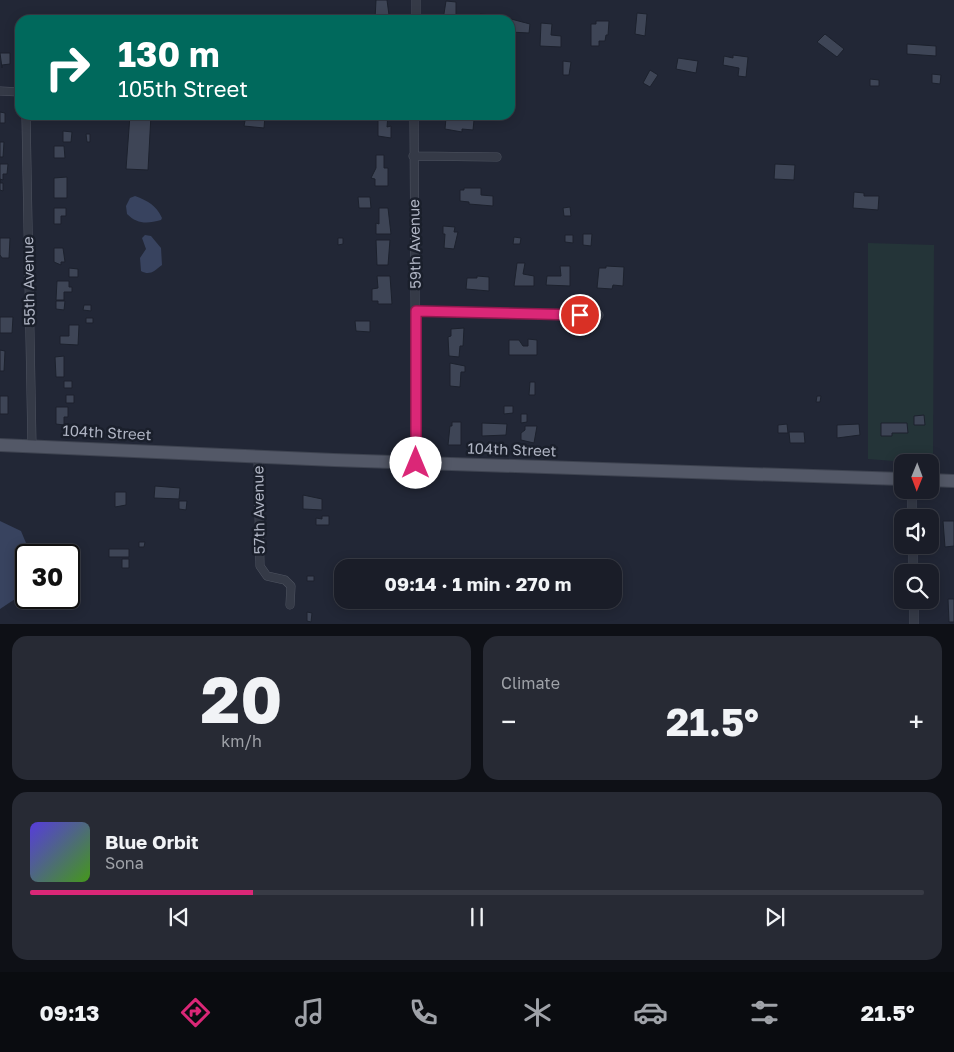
<!DOCTYPE html>
<meta charset="utf-8">
<style>
body{margin:0;font-family:"Golos Text",sans-serif;background:#272a34;color:#f1f3f6;height:100vh;display:flex;flex-direction:column;font-size:19px;white-space:nowrap}
*{box-sizing:border-box;margin:0}
p{font-size:16px;color:#9fa2a8}
.icon{flex:none;width:28px;height:28px;fill:none;stroke:currentColor;stroke-width:2;stroke-linecap:round;stroke-linejoin:round}
.map{position:relative;height:624px;overflow:hidden}
.panel{display:flex;flex-direction:column;gap:12px;padding:12px;background:#0e1016;flex:1}
.panel>*{flex:none}
.guide{position:absolute;left:15px;top:15px;width:500px;height:105px;border-radius:15px;box-shadow:0 2px 12px #0003,0 0 0 1px #383b45;background:#00695c;color:#fff;overflow:hidden}
.needle{width:32px;rotate:181deg}
.buttons{position:absolute;left:894px;top:454px;display:grid;gap:10px}
.buttons a{display:grid;place-items:center;width:45px;height:45px;border-radius:10px;background:#1a1d28;box-shadow:0 2px 12px #0003,0 0 0 1px #383b45;font-size:25px}
.speed{position:absolute;left:15px;top:544px;display:flex;gap:10px;font-size:25px;font-weight:700;text-align:center}
.speed>*{display:grid;place-content:center;width:65px;height:65px;border-radius:50%;background:#1a1d28;box-shadow:0 2px 12px #0003,0 0 0 1px #383b45;line-height:1}
.speed .limit{border:2px solid #111;border-radius:8px;background:#fff;color:#111}
.pin{position:absolute;display:grid;place-items:center;width:42px;height:42px;color:#fff;margin:-21px;border:2px solid #fff;border-radius:50%;box-shadow:0 1px 5px #0007}
.me{position:absolute;width:55px;margin:-28px;rotate:0deg;stroke-linejoin:round;filter:drop-shadow(0 0 4px #0008)}
.turn{display:flex;align-items:center;gap:18px;height:105px;padding:0 20px;font-size:22px}
.turn .icon{width:65px;height:65px;stroke-width:2.5}
.turn b{display:block;font-size:35px;line-height:42px}
.big{font-size:38px;font-weight:700;line-height:1.1}
.panel .widget{flex:1;display:flex;flex-direction:column;justify-content:center;gap:8px;min-width:0;padding:0 18px;border-radius:15px;background:#272a34}
.panel .dial{align-items:center;gap:0}
.dial b{font-size:65px;line-height:1}
.song{display:flex;align-items:center;gap:15px}
.cover{width:60px;height:60px;border-radius:8px;background:linear-gradient(135deg,hsl(250 70% 55%),hsl(100 70% 35%))}
.played{height:5px;border-radius:2px;background:linear-gradient(90deg,#db2777 25%,#383b45 25%)}
.keys{display:flex;justify-content:space-around;direction:ltr}
.heat{display:flex;justify-content:space-between;align-items:center;font-size:28px;direction:ltr}
.panel .tiles{flex:1;display:grid;gap:12px;grid-template-columns:1fr 1fr}
.widget:last-child{grid-column:span 2}
.trip{position:absolute;left:334px;top:559px;width:288px;height:50px;border-radius:15px;background:#1a1d28;box-shadow:0 2px 12px #0003,0 0 0 1px #383b45;font-weight:700;line-height:50px;text-align:center}
.dock{display:flex;height:80px;justify-content:space-around;align-items:center;background:#0a0c10;color:#9fa2a8}
.dock .icon{width:35px;height:35px}
.dock .selected{color:#db2777}
.dock b{font-size:22px;color:#f1f3f6}
.map>svg:first-child{display:block}
.green{fill:#243438}
.water{fill:#38435f}
.building{fill:#3e4556;stroke:#1c212d}
.lines{fill:none;stroke-linecap:round;stroke-linejoin:round}
.street-casing{stroke:#4f5461;stroke-width:9}
.primary-casing{stroke:#3e4350;stroke-width:14}
.street{stroke:#353a47;stroke-width:8}
.primary{stroke:#535867;stroke-width:12}
.route-casing{stroke:#8e194d;stroke-width:12}
.route{stroke:#db2777;stroke-width:9}
.labels{text-anchor:middle;stroke-width:5;stroke-linejoin:round;paint-order:stroke}
.street-label{font-size:15px;fill:#afb4c3;stroke:#1a1f2b}
</style>
<div class="map">
<svg width="954" height="625" viewBox="0 0 954 625">
<rect width="100%" height="100%" fill="#222736"/>
<path class="green" d="M868,243L934,245L933,464L868,459Z"/>
<path class="water" d="M135,196C148,201 156,205 162,218L161,220C147,224 137,224 127,214L126,206L130,198Z
M145,235L151,236L161,248L162,265C154,271 150,276 141,271L140,258L146,249L142,238Z
M0,521L21,531L31,555H26V586L15,599L0,609Z"/>
<path class="building" d="M376,0H387L389,15H387V20H375Z
M446,1L456,2V20H443Z
M637,13L647,14L645,36L635,34Z
M480,14L492,15V20H480Z
M511,19L530,24L529,33L510,32Z
M596,21H609L608,35H606L605,41H599V46H591V24H596Z
M541,23L552,24L551,35L561,36V47L540,46Z
M825,34L844,49L837,57L817,42Z
M907,44L936,46V56L907,54Z
M0,53H10V64L2,65V68Z
M733,55L748,57L746,77L738,76L739,68L723,65L724,56L733,58Z
M510,58H513V69H510Z
M678,58L698,61L696,73L676,69Z
M563,61L571,62L569,75H563Z
M650,70L658,75L650,87L643,83Z
M932,74L941,75L940,84L932,83Z
M870,79L879,80V86H870Z
M0,112L5,113V123H0Z
M130,115H151L148,170L126,169Z
M234,115H265L264,128L244,126L245,121L234,119Z
M378,115H388L387,127L391,126V138L378,136Z
M446,118L474,120L473,130L462,129V132L445,129Z
M63,131L72,132L71,142H63Z
M86,134H90V142H87Z
M0,142H4L3,157H0Z
M54,146H64L65,158H54Z
M376,155H384V168H388V186H375V179L371,178L376,168Z
M0,164H8L7,174H3V180L0,179V183H3V191L0,190Z
M775,164L795,165L794,180L774,179Z
M67,177V198H54V178Z
M464,188H481V195L493,196V206L469,204V202L460,201V190H464Z
M854,192L864,193V196H879L878,210L853,208Z
M358,197H370L371,208H359Z
M570,207L571,216H564L563,208Z
M54,208H66V216H61V224H54Z
M379,208H388L391,234H376V223L379,224Z
M443,226L455,227L454,232H458L454,249L444,248L445,234H443Z
M583,234H592L591,246L583,245Z
M565,235H573V243L565,242Z
M514,237L521,238L520,244H513Z
M0,238H10L9,258H2L0,255Z
M338,238H343V244L338,245Z
M376,240H390L388,265H377Z
M54,248H63L65,262H61V265L54,262Z
M517,263H525L523,274L534,276V286H514Z
M560,266H570V286L546,285L547,276H561Z
M606,266L624,267L623,286L613,285L612,289L597,288L599,268H606Z
M69,268L78,269V277H69Z
M377,276H390L392,304H378V301H372V289L378,288Z
M477,276L489,277V291L466,289L467,278H477Z
M57,281H69V287H72V292H64V300H56Z
M56,301H65L64,310L56,309Z
M84,305H91V311L83,310Z
M0,317H13L12,333H0Z
M86,318H93V323H86Z
M355,321H370V332L356,331Z
M69,325H79L78,345L60,344V336H69Z
M464,328L463,346H460L459,357L449,356L448,337L451,336V329Z
M528,339L537,340V355H509V340H519L523,346H528Z
M0,350L5,351L4,371H0Z
M64,356V377H56L55,357Z
M450,363L465,366V372H461L460,387L450,386Z
M64,381H72V388H64Z
M530,382H535V395H529Z
M66,395H74V403H66Z
M0,396H8V414H0Z
M817,396H821L820,402H816Z
M504,406H513V413L504,414Z
M56,407H68V417H64V425L56,424Z
M521,414H527V422L521,423Z
M924,415L925,425H914V416Z
M452,422H461V445H448L450,426H452Z
M482,423L507,424L506,435L482,436Z
M881,423H907L908,433H892V436H881Z
M787,424L788,433H778V425Z
M859,424L860,435L837,438V425Z
M525,426H537L534,443L521,440V433L525,430Z
M789,432H804L805,443H790Z
M155,486L180,488L179,499L154,498Z
M115,492H126V505L115,507Z
M303,495L322,499V510L303,509Z
M179,501H187L186,510L179,509Z
M322,516H329V525H316V518L322,519Z
M943,521H954V546L945,547Z
M139,542H145L144,547H139Z
M109,549H129V557H109Z
M122,559H129V568H122Z
M307,576H314V581H307Z
M948,599H954V622H949Z
M307,612L312,613L311,622L307,621Z"/>
<g class="lines">
<g class="street-casing">
<path id="street" d="M416,20V0
M0,91L20,92
M26,115L32,446
M414,115L416,463
M413,156L497,157
M417,311L599,315
M258,456L260,566L267,576L285,580L291,586L290,605
M912,490V518
M913,545V572
M914,600V625"/>
</g>
<g class="primary-casing">
<path id="primary" d="M0,445L334,460L902,479
M930,480L954,481"/>
</g>
<use href="#street" class="street"/>
<use href="#primary" class="primary"/>
</g>
<g class="lines">
<g class="route-casing">
<path id="route" d="M416,463V311L580,315"/>
</g>
<use href="#route" class="route"/>
</g>
<g class="labels">
<g class="street-label">
<text transform="translate(415 244) rotate(-91)" y="5">59th Avenue</text>
<text transform="translate(29 281) rotate(-91)" y="5">55th Avenue</text>
<text transform="translate(107 433) rotate(3)" y="5">104th Street</text>
<text transform="translate(512 450) rotate(2)" y="5">104th Street</text>
<text transform="translate(259 510) rotate(-91)" y="5">57th Avenue</text>
</g>
</g>
</svg>
<div class="buttons">
<a><svg class="needle" viewBox="-14 -14 28 28"><path d="M0-13l5 13h-10z" fill="#e53935"/><path d="M0 13l5-13h-10z" fill="#9fa2a8"/></svg></a>
<a><svg class="icon" aria-label="sound" viewBox="0 0 24 24"><path d="M4 9h4l5-4v14l-5-4H4zM17 9q2 3 0 6"/></svg></a>
<a><svg class="icon" aria-label="search" viewBox="0 0 24 24"><circle cx="10" cy="10" r="6"/><path d="M15 15l6 6"/></svg></a>
</div>
<div class="speed"><div class="limit">30</div></div>
<div class="pin" style="left:580px;top:315px;background:#d93025"><svg class="icon" aria-label="arrive" viewBox="0 0 24 24"><path d="M6 21V4h12l-3 4 3 4H6"/></svg></div>
<svg class="me" style="left:416px;top:463px" viewBox="-20 -20 40 40"><circle r="19" fill="#fff"/><path d="M0-13L10 11 0 6-10 11z" fill="#db2777"/></svg>
<div class="trip">09:14 · 1 min · 270 m</div>
<div class="guide">
<div class="turn"><svg class="icon" aria-label="right" viewBox="0 0 24 24"><path d="M7 20v-9h11M14 6l5 5-5 5"/></svg><div><b>130 m</b>105th Street</div></div>
</div>
</div>
<section class="panel">
<div class="tiles">
<div class="widget dial"><b>20</b><p>km/h</p></div>
<div class="widget"><p>Climate</p>
<div class="heat"><a>−</a><b class="big">21.5°</b><a>+</a></div>
</div>
<div class="widget">
<div class="song"><i class="cover"></i><div><b>Blue Orbit</b><p>Sona</p></div></div>
<div class="played"></div>
<div class="keys"><svg class="icon" aria-label="previous" viewBox="0 0 24 24"><path d="M18 5L8 12l10 7zM5 5v14"/></svg><svg class="icon" aria-label="pause" viewBox="0 0 24 24"><path d="M8 5v14M16 5v14"/></svg><svg class="icon" aria-label="next" viewBox="0 0 24 24"><path d="M6 5l10 7-10 7zM19 5v14"/></svg></div>
</div>
</div>
</section>
<nav class="dock">
<b>09:13</b>
<svg class="icon selected" aria-label="directions" viewBox="0 0 24 24"><path d="M12 3l9 9-9 9-9-9zM9 14v-3h6M13 9l2 2-2 2"/></svg>
<svg class="icon" aria-label="music" viewBox="0 0 24 24"><path d="M9 18V5l10-2v13"/><circle cx="6" cy="18" r="3"/><circle cx="16" cy="16" r="3"/></svg>
<svg class="icon" aria-label="phone" viewBox="0 0 24 24"><path d="M5 4h4l2 5-3 2q2 4 5 5l2-3 5 2v4C11 20 4 13 5 4z"/></svg>
<svg class="icon" aria-label="climate" viewBox="0 0 24 24"><path d="M12 3v18M4 7l16 10M4 17L20 7"/></svg>
<svg class="icon" aria-label="car" viewBox="0 0 24 24"><path d="M5 17H2v-5l4-1 3-4h7l3 4 3 1v5h-3M9 17h6M6 11h13"/><circle cx="7" cy="17" r="2"/><circle cx="17" cy="17" r="2"/></svg>
<svg class="icon" aria-label="filters" viewBox="0 0 24 24"><path d="M4 7h16M4 17h16"/><circle cx="9" cy="7" r="2"/><circle cx="15" cy="17" r="2"/></svg>
<b>21.5°</b>
</nav>
